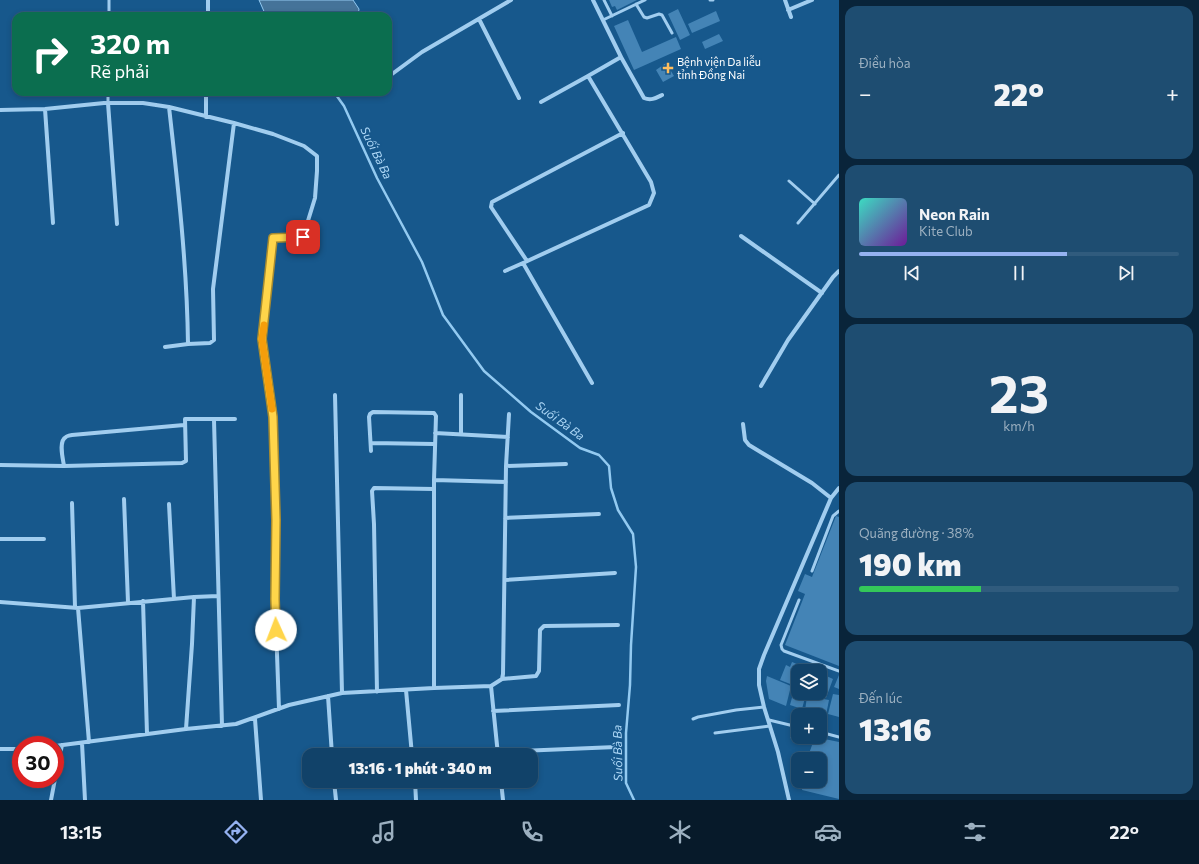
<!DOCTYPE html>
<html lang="vi">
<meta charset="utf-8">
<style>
body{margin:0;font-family:Commissioner,sans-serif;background:#1e4d71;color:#f1f3f6;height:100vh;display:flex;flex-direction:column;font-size:15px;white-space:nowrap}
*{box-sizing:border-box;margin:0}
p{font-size:13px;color:#9cb0c0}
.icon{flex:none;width:22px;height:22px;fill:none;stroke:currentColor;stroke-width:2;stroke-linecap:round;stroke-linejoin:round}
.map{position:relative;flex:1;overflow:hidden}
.side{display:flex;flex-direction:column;gap:6px;padding:6px;background:#09243a;width:360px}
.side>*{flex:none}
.banner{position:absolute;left:12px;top:12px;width:380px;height:84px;border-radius:12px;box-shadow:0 2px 6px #0003,0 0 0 1px #305b7d;background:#0b6e4f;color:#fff;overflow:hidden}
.tools{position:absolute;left:791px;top:664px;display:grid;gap:8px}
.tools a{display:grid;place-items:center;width:36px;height:36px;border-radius:8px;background:#114269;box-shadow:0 2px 6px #0003,0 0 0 1px #305b7d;font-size:20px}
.speed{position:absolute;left:12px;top:736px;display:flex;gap:8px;font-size:20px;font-weight:700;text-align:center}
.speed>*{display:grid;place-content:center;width:52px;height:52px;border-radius:50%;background:#114269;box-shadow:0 2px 6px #0003,0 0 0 1px #305b7d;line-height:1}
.speed .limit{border:6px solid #d22;background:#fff;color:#111}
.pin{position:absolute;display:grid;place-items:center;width:34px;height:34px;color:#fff;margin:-17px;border-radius:8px;box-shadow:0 2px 6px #0006}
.me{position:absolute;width:44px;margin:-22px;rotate:358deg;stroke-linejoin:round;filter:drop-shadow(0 0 3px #0008)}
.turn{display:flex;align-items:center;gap:14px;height:84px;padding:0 12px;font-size:18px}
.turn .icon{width:52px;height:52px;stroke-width:2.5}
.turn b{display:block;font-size:28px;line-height:34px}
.big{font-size:30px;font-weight:800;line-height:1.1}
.side .tile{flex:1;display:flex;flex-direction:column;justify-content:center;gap:6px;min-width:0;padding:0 14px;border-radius:12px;background:#1e4d71}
.side .dial{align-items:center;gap:0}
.dial b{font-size:52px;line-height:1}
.song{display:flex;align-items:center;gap:12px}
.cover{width:48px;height:48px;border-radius:6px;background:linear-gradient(135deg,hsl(170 70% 55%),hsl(280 70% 35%))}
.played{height:4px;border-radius:2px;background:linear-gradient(90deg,#95b2f1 65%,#305b7d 65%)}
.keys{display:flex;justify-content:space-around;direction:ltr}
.heat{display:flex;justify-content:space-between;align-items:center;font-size:22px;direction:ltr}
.charge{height:6px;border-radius:3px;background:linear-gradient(90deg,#34c759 38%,#305b7d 0)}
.trip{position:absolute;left:302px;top:748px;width:236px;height:40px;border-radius:12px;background:#114269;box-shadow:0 2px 6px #0003,0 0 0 1px #305b7d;font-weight:800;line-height:40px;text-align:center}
.dock{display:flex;height:64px;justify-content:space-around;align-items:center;background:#071a2a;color:#9cb0c0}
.dock .icon{width:28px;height:28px}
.dock .current{color:#95b2f1}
.dock b{font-size:18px;color:#f1f3f6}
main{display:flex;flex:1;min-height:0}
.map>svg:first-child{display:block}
.water{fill:#457399;stroke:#93caf1}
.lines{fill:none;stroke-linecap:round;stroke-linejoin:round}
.stream{stroke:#93caf1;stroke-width:2.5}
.building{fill:#4484b6}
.lane{stroke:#a1cdef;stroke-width:3}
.street{stroke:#a1cdef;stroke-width:4}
.route-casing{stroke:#a68a30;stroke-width:10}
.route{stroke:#ffd54a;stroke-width:7}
.slow{stroke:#f59e0b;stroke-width:7}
.poi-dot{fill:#ffbe5f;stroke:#17588c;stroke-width:1.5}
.labels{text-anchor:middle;stroke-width:3;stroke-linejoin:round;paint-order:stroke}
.poi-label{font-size:11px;fill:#fff;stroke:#17588c;text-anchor:start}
.water-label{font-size:12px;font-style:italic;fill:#add7f6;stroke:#17588c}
</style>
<main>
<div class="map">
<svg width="839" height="800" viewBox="0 0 839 800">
<rect width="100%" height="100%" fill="#17588c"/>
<path class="water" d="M259,0H353L359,9L358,16H266Z"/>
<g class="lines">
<path class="stream" d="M334,92L344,106L377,178L422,262L443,315L484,371L531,412L580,448L599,455L609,466L611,488L618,510L633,534L636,567L631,645L630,685L626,733V783L634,800"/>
</g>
<path class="building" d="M609,0H637L617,10L615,6L612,7Z
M678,9L690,35L680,40L668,14Z
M716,11L720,21L692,33L688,24Z
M628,20L642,52L676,37L681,49L634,70L614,26Z
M719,34L723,41L705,49L702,42Z
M666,63L674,76L663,82L656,70Z
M836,516L839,517V666L785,645L805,594L798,591L805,574L812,577Z
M792,662L814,671H798V687L780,680L786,665L790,667Z
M820,673L833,679L826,698L814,693H820Z
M839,675V689L834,687Z
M767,676L791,686L786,706L769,699L766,681Z
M794,690L798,691V693L806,694L802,709L790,705Z
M833,694L839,695V717L828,714Z
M807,696L829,700L826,715L805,711Z
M793,730L798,732V737H812L810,744L790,738Z
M815,737L839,742V799L802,790L803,781H820V759H807Z"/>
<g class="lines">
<path class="lane" d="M604,0L612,16
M710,0H713
M636,4L644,17L647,18L659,14L662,15L672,33
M109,16V0
M603,20L645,0
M108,103V92
M789,181L815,204
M798,223L839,175
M812,571L833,516L839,511
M799,600L781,645L782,649L784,651L839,671
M693,719L698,717L736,710L764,707
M769,720L798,727
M820,732L839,737
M715,733L770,726"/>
<path class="street" d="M785,0L791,17
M788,10L812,0
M208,16V0
M479,19L519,98
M621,57L644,98C651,101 656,98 662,95
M388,77L422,52L511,0
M541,102L588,76
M108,103L117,224
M169,107C178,186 187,265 188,344
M45,109L53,223
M0,110L45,109L104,103H143L169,107L234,123L213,289L214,340L210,343L188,344L165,347
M206,117V92
M234,123L273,134L304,146L317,156V171L315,198L303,237L273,238L262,339L273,417L276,520L275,599L279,709
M741,236L822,293
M527,261L491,207L492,202L623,133
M505,271L523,263
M592,383L523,263L649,205L654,193L651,182L588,76L621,57L593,0
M761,386L788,340L833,277L839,271
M335,395L342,693
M461,395V434
M214,420L222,726
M743,424L745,440L749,445L812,483L831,498
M435,433L508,437
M371,443L434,444
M371,451L369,417L370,414L373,412L434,413L436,416L434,480V688
M0,465L64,466L182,463L186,461L185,419H235
M64,466C63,459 58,441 66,437C66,436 72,435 72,435L184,425
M506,466L509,414
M434,480L506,482
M124,499L128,602
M72,503L75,607
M169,504L174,599
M505,518L599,514
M0,539H44
M505,580L615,573
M143,601L147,734
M0,602L78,608L194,597
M78,608L89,742
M502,679L536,676L539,671L540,630L544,626L618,625
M491,686L498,755
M406,690L412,755
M377,692L374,524L372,491L374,488L434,489
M328,696L332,755
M493,711L619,705
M255,719L261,800
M186,729L192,644L194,597L218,596
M82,743L85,800
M55,746L186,729L236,724L289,705L342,693L434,688L491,686L502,679L503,674L506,466L566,464
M0,749H21
M498,752L616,747
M55,778L62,745
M334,781L336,800
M415,781L416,800
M501,781L503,800
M51,800L55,779
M789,800L778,752L764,707L759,685V669L764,655L831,498L839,488"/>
</g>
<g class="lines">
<g class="route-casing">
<path id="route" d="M276,630L275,599L276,520L273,417L262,339L273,238L303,237"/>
</g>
<use href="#route" class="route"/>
<path class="slow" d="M264,325L262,339L272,409"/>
</g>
<path class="poi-dot" d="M666 62h4v4h4v4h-4v4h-4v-4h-4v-4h4z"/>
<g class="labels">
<g class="poi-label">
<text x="677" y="66">Bệnh viện Da liễu<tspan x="677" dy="13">tỉnh Đồng Nai</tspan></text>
</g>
<g class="water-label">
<text transform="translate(376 153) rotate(64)" y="4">Suối Bà Ba</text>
<text transform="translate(560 421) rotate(36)" y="4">Suối Bà Ba</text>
<text transform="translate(618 753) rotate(-91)" y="4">Suối Bà Ba</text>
</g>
</g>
</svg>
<div class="tools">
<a><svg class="icon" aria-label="layers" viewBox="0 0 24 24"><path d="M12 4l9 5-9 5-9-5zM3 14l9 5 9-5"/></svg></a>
<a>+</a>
<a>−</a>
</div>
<div class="speed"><div class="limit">30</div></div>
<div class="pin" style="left:303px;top:237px;background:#d93025"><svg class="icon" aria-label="arrive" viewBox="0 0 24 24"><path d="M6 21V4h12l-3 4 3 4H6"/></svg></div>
<svg class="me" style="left:276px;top:630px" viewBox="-20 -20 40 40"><circle r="19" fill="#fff"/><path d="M0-13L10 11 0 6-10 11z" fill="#ffd54a"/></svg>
<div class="trip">13:16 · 1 phút · 340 m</div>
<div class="banner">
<div class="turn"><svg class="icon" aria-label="right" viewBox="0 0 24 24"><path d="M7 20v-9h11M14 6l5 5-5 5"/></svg><div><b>320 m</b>Rẽ phải</div></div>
</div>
</div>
<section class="side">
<div class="tile"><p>Điều hòa</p>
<div class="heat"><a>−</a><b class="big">22°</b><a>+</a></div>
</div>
<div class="tile">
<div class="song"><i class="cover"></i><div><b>Neon Rain</b><p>Kite Club</p></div></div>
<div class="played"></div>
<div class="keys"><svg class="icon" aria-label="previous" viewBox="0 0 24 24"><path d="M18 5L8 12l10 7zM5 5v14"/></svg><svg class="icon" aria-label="pause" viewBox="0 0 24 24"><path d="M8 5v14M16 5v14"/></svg><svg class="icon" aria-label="next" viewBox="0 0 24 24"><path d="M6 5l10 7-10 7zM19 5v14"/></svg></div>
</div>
<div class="tile dial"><b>23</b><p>km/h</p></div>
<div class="tile"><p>Quãng đường · 38%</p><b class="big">190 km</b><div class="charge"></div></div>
<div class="tile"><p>Đến lúc</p><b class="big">13:16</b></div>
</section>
</main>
<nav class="dock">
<b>13:15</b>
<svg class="icon current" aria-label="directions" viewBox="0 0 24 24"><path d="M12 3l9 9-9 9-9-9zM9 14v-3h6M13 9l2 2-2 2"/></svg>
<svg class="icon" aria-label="music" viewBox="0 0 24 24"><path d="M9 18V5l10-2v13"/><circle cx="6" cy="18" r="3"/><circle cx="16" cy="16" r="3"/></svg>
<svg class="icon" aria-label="phone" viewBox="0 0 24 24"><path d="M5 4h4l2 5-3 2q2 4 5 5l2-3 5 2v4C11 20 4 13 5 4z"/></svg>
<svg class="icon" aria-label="climate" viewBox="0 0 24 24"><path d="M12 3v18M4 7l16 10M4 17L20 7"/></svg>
<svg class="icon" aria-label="car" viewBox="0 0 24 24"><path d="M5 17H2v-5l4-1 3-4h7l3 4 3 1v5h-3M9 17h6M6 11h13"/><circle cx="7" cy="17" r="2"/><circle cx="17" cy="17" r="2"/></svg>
<svg class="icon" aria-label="filters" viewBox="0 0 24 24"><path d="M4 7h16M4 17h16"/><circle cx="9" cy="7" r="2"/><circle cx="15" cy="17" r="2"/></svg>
<b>22°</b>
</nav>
